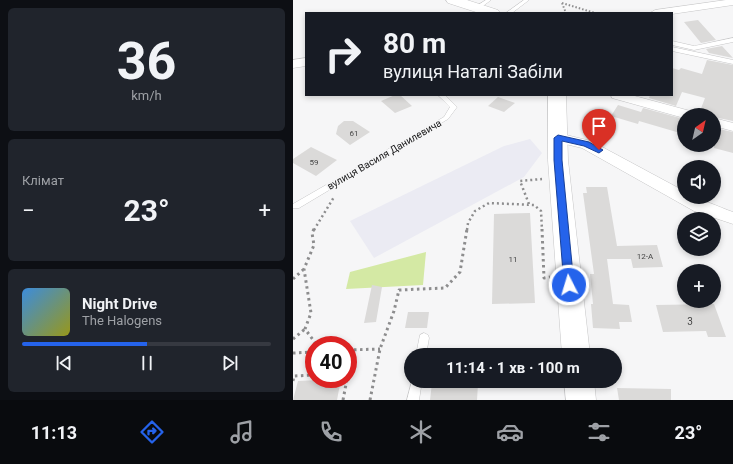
<!DOCTYPE html>
<html lang="uk">
<meta charset="utf-8">
<style>
body{margin:0;font-family:Roboto,sans-serif;background:#20242c;color:#f1f3f6;height:100vh;display:flex;flex-direction:column;font-size:15px;white-space:nowrap}
*{box-sizing:border-box;margin:0}
p{font-size:13px;color:#9ea1a6}
.icon{flex:none;width:22px;height:22px;fill:none;stroke:currentColor;stroke-width:2;stroke-linecap:round;stroke-linejoin:round}
.map{position:relative;flex:1;overflow:hidden}
.sheet{display:flex;flex-direction:column;gap:8px;padding:8px;background:#0d0f14;width:293px}
.sheet>*{flex:none}
.banner{position:absolute;left:12px;top:12px;width:368px;height:84px;border-radius:0px;box-shadow:0 2px 6px #0003;background:#171b24;color:#f1f3f6;overflow:hidden}
.needle{width:26px;rotate:34deg}
.controls{position:absolute;left:384px;top:108px;display:grid;gap:8px}
.controls a{display:grid;place-items:center;width:44px;height:44px;border-radius:50%;background:#171b24;box-shadow:0 2px 6px #0003;font-size:20px}
.speed{position:absolute;left:12px;top:336px;display:flex;gap:8px;font-size:20px;font-weight:700;text-align:center}
.speed>*{display:grid;place-content:center;width:52px;height:52px;border-radius:50%;background:#171b24;box-shadow:0 2px 6px #0003;line-height:1}
.speed .limit{border:6px solid #d22;background:#fff;color:#111}
.pin{position:absolute;display:grid;place-items:center;width:34px;height:34px;color:#fff;margin:-41px -17px;border-radius:50% 50% 50% 0;rotate:-45deg;box-shadow:0 0 4px #0007}
.pin .icon{rotate:45deg}
.me{position:absolute;width:44px;margin:-22px;rotate:355deg;stroke-linejoin:round;filter:drop-shadow(0 0 3px #0008)}
.turn{display:flex;align-items:center;gap:14px;height:84px;padding:0 12px;font-size:18px}
.turn .icon{width:52px;height:52px;stroke-width:2.5}
.turn b{display:block;font-size:28px;line-height:34px}
.big{font-size:30px;font-weight:700;line-height:1.1}
.sheet .tile{flex:1;display:flex;flex-direction:column;justify-content:center;gap:6px;min-width:0;padding:0 14px;border-radius:6px;background:#20242c}
.sheet .dial{align-items:center;gap:0}
.dial b{font-size:52px;line-height:1}
.song{display:flex;align-items:center;gap:12px}
.cover{width:48px;height:48px;border-radius:6px;background:linear-gradient(135deg,hsl(210 70% 55%),hsl(60 70% 35%))}
.played{height:4px;border-radius:2px;background:linear-gradient(90deg,#2563eb 50%,#363941 50%)}
.keys{display:flex;justify-content:space-around;direction:ltr}
.heat{display:flex;justify-content:space-between;align-items:center;font-size:22px;direction:ltr}
.trip{position:absolute;left:111px;top:348px;width:218px;height:40px;border-radius:20px;background:#171b24;box-shadow:0 2px 6px #0003;font-weight:700;line-height:40px;text-align:center}
.tab-bar{display:flex;height:64px;justify-content:space-around;align-items:center;background:#090b0e;color:#9ea1a6}
.tab-bar .icon{width:28px;height:28px}
.tab-bar .active{color:#2563eb}
.tab-bar b{font-size:18px;color:#f1f3f6}
main{display:flex;flex:1;min-height:0}
.map>svg:first-child{display:block}
.built{fill:#ebebf3}
.green{fill:#d4e9a4}
.building{fill:#dbdad9}
.lines{fill:none;stroke-linecap:round;stroke-linejoin:round}
.lane-casing{stroke:#c6c6c7;stroke-width:1}
.street-casing{stroke:#c6c6c7;stroke-width:1}
.secondary-casing{stroke:#c6c6c7;stroke-width:1}
.path-far2{stroke:#8d8d8e;stroke-width:2;stroke-dasharray:1.5 2;stroke-linecap:butt}
.path-far1{stroke:#8d8d8e;stroke-width:2.5;stroke-dasharray:2 3;stroke-linecap:butt}
.path{stroke:#8d8d8e;stroke-width:3;stroke-dasharray:2.5 3.5;stroke-linecap:butt}
.lane{fill:#fff;fill-rule:evenodd}
.street{fill:#fff;fill-rule:evenodd}
.secondary{fill:#fff;fill-rule:evenodd}
.route{fill:#2563eb;stroke:#184099}
.labels{text-anchor:middle;stroke-width:3.5;stroke-linejoin:round;paint-order:stroke}
.number-label{font-size:8px;fill:#464646}
.street-label{font-size:10px;fill:#141415;stroke:#f6f6f7}
.near-number-label{font-size:10px;fill:#464646}
</style>
<main>
<section class="sheet">
<div class="tile dial"><b>36</b><p>km/h</p></div>
<div class="tile"><p>Клімат</p>
<div class="heat"><a>−</a><b class="big">23°</b><a>+</a></div>
</div>
<div class="tile">
<div class="song"><i class="cover"></i><div><b>Night Drive</b><p>The Halogens</p></div></div>
<div class="played"></div>
<div class="keys"><svg class="icon" aria-label="previous" viewBox="0 0 24 24"><path d="M18 5L8 12l10 7zM5 5v14"/></svg><svg class="icon" aria-label="pause" viewBox="0 0 24 24"><path d="M8 5v14M16 5v14"/></svg><svg class="icon" aria-label="next" viewBox="0 0 24 24"><path d="M6 5l10 7-10 7zM19 5v14"/></svg></div>
</div>
</section>
<div class="map">
<svg width="440" height="400" viewBox="0 0 440 400">
<rect width="100%" height="100%" fill="#f6f6f7"/>
<path class="built" d="M237,139L249,153L231,177L81,258L57,221L211,146Z"/>
<path class="green" d="M133,252L130,285L53,289L57,272Z"/>
<path class="building" d="M405,20L423,40L408,43L391,22Z
M429,46L440,58L416,53L413,49Z
M414,60L440,65V121L421,117V114L407,111L412,98L389,92L383,106L356,98L357,95H379V68L386,70L388,68L409,74Z
M102,95H107L119,106L102,113L88,101Z
M205,97L222,103L211,112L195,106Z
M325,105L348,112L350,108L391,119V122L387,133L346,121L345,124L318,116Z
M51,121H60L77,132L57,145L43,134L45,126Z
M421,128L440,132V153L421,148Z
M18,147L44,160L23,176L0,163V159Z
M293,187H314L324,246L364,245L370,267L340,268L338,259H314L320,304L336,305L339,322H326L327,329L300,328L298,304H300L297,274H301L290,193H294Z
M237,213L242,303L199,304L201,214Z
M79,285L89,287L83,322L71,323Z
M421,304L433,337H415L413,331L370,332L363,305Z
M115,312H136L134,328H112Z
M48,379L44,400H0L5,381Z
M139,383L185,384L184,400H137Z
M324,388L378,389V400H326Z"/>
<g class="lines">
<g class="lane-casing">
<path id="lane" d="M193,0H198L186,9H182V7Z
M231,0H236L219,13H213Z
M440,38V42L401,50L379,45V41L401,46Z
M379,47L440,60V64L379,51Z
M145,95H152L164,107L155,119L6,208H0V204L151,117L157,107Z
M131,333L135,335L136,338L133,355H123L127,335Z
M119,381H129L126,400H114Z"/>
</g>
<g class="street-casing">
<path id="street" d="M433,0H440V5L379,14L357,13L362,10Z
M13,58V66L0,68V60Z
M318,95H338L401,112L403,115H391V118L319,98Z
M421,118L440,123V131L421,126Z
M265,133L298,141L391,191V197C407,197 425,207 440,212V224L401,211L289,148L260,141L258,138L260,135Z"/>
</g>
<g class="secondary-casing">
<path id="secondary" d="M153,0H174L205,10L207,13H186L155,3Z
M255,95H273L275,160L297,355H269L255,160Z
M271,381H301L303,400H273Z"/>
</g>
<path class="path-far2" d="M269,3L302,13
M269,3L273,13"/>
<path class="path-far1" d="M236,204L227,181L249,179
M21,230L41,197
M174,230L175,223L182,211L196,203L241,205L248,211L249,230"/>
<path class="path" d="M21,229L19,233L21,245L11,269L18,313L12,329L24,345
M249,229L251,278L257,277
M0,279L11,269
M0,339L12,329
M55,350L87,349
M0,353L21,352
M0,381L1,376L21,375
M50,400L54,379
M77,400L87,349L101,311L106,290L152,288L167,272L174,229"/>
<use href="#lane" class="lane"/>
<use href="#street" class="street"/>
<use href="#secondary" class="secondary"/>
</g>
<path class="route" d="M265,135L296,142L310,150L306,153L291,146L269,141V160L281,285L280,288L276,290L272,288L271,285L261,160V138Z"/>
<g class="labels">
<g class="number-label">
<text x="61" y="136">61</text>
<text x="21" y="165">59</text>
<text x="352" y="259">12-А</text>
<text x="220" y="262">11</text>
</g>
<g class="street-label">
<text transform="translate(91 154) rotate(-30)" y="4">вулиця Василя Данилевича</text>
</g>
<g class="near-number-label">
<text x="397" y="325">3</text>
</g>
</g>
</svg>
<div class="controls">
<a><svg class="needle" viewBox="-14 -14 28 28"><path d="M0-13l5 13h-10z" fill="#e53935"/><path d="M0 13l5-13h-10z" fill="#9ea1a6"/></svg></a>
<a><svg class="icon" aria-label="sound" viewBox="0 0 24 24"><path d="M4 9h4l5-4v14l-5-4H4zM17 9q2 3 0 6"/></svg></a>
<a><svg class="icon" aria-label="layers" viewBox="0 0 24 24"><path d="M12 4l9 5-9 5-9-5zM3 14l9 5 9-5"/></svg></a>
<a>+</a>
</div>
<div class="speed"><div class="limit">40</div></div>
<div class="pin" style="left:306px;top:150px;background:#d93025"><svg class="icon" aria-label="arrive" viewBox="0 0 24 24"><path d="M6 21V4h12l-3 4 3 4H6"/></svg></div>
<svg class="me" style="left:276px;top:285px" viewBox="-20 -20 40 40"><circle r="17" fill="#2563eb" stroke="#fff" stroke-width="3"/><path d="M0-11L8 9 0 5-8 9z" fill="#fff"/></svg>
<div class="trip">11:14 · 1 хв · 100 m</div>
<div class="banner">
<div class="turn"><svg class="icon" aria-label="right" viewBox="0 0 24 24"><path d="M7 20v-9h11M14 6l5 5-5 5"/></svg><div><b>80 m</b>вулиця Наталі Забіли</div></div>
</div>
</div>
</main>
<nav class="tab-bar">
<b>11:13</b>
<svg class="icon active" aria-label="directions" viewBox="0 0 24 24"><path d="M12 3l9 9-9 9-9-9zM9 14v-3h6M13 9l2 2-2 2"/></svg>
<svg class="icon" aria-label="music" viewBox="0 0 24 24"><path d="M9 18V5l10-2v13"/><circle cx="6" cy="18" r="3"/><circle cx="16" cy="16" r="3"/></svg>
<svg class="icon" aria-label="phone" viewBox="0 0 24 24"><path d="M5 4h4l2 5-3 2q2 4 5 5l2-3 5 2v4C11 20 4 13 5 4z"/></svg>
<svg class="icon" aria-label="climate" viewBox="0 0 24 24"><path d="M12 3v18M4 7l16 10M4 17L20 7"/></svg>
<svg class="icon" aria-label="car" viewBox="0 0 24 24"><path d="M5 17H2v-5l4-1 3-4h7l3 4 3 1v5h-3M9 17h6M6 11h13"/><circle cx="7" cy="17" r="2"/><circle cx="17" cy="17" r="2"/></svg>
<svg class="icon" aria-label="filters" viewBox="0 0 24 24"><path d="M4 7h16M4 17h16"/><circle cx="9" cy="7" r="2"/><circle cx="15" cy="17" r="2"/></svg>
<b>23°</b>
</nav>
